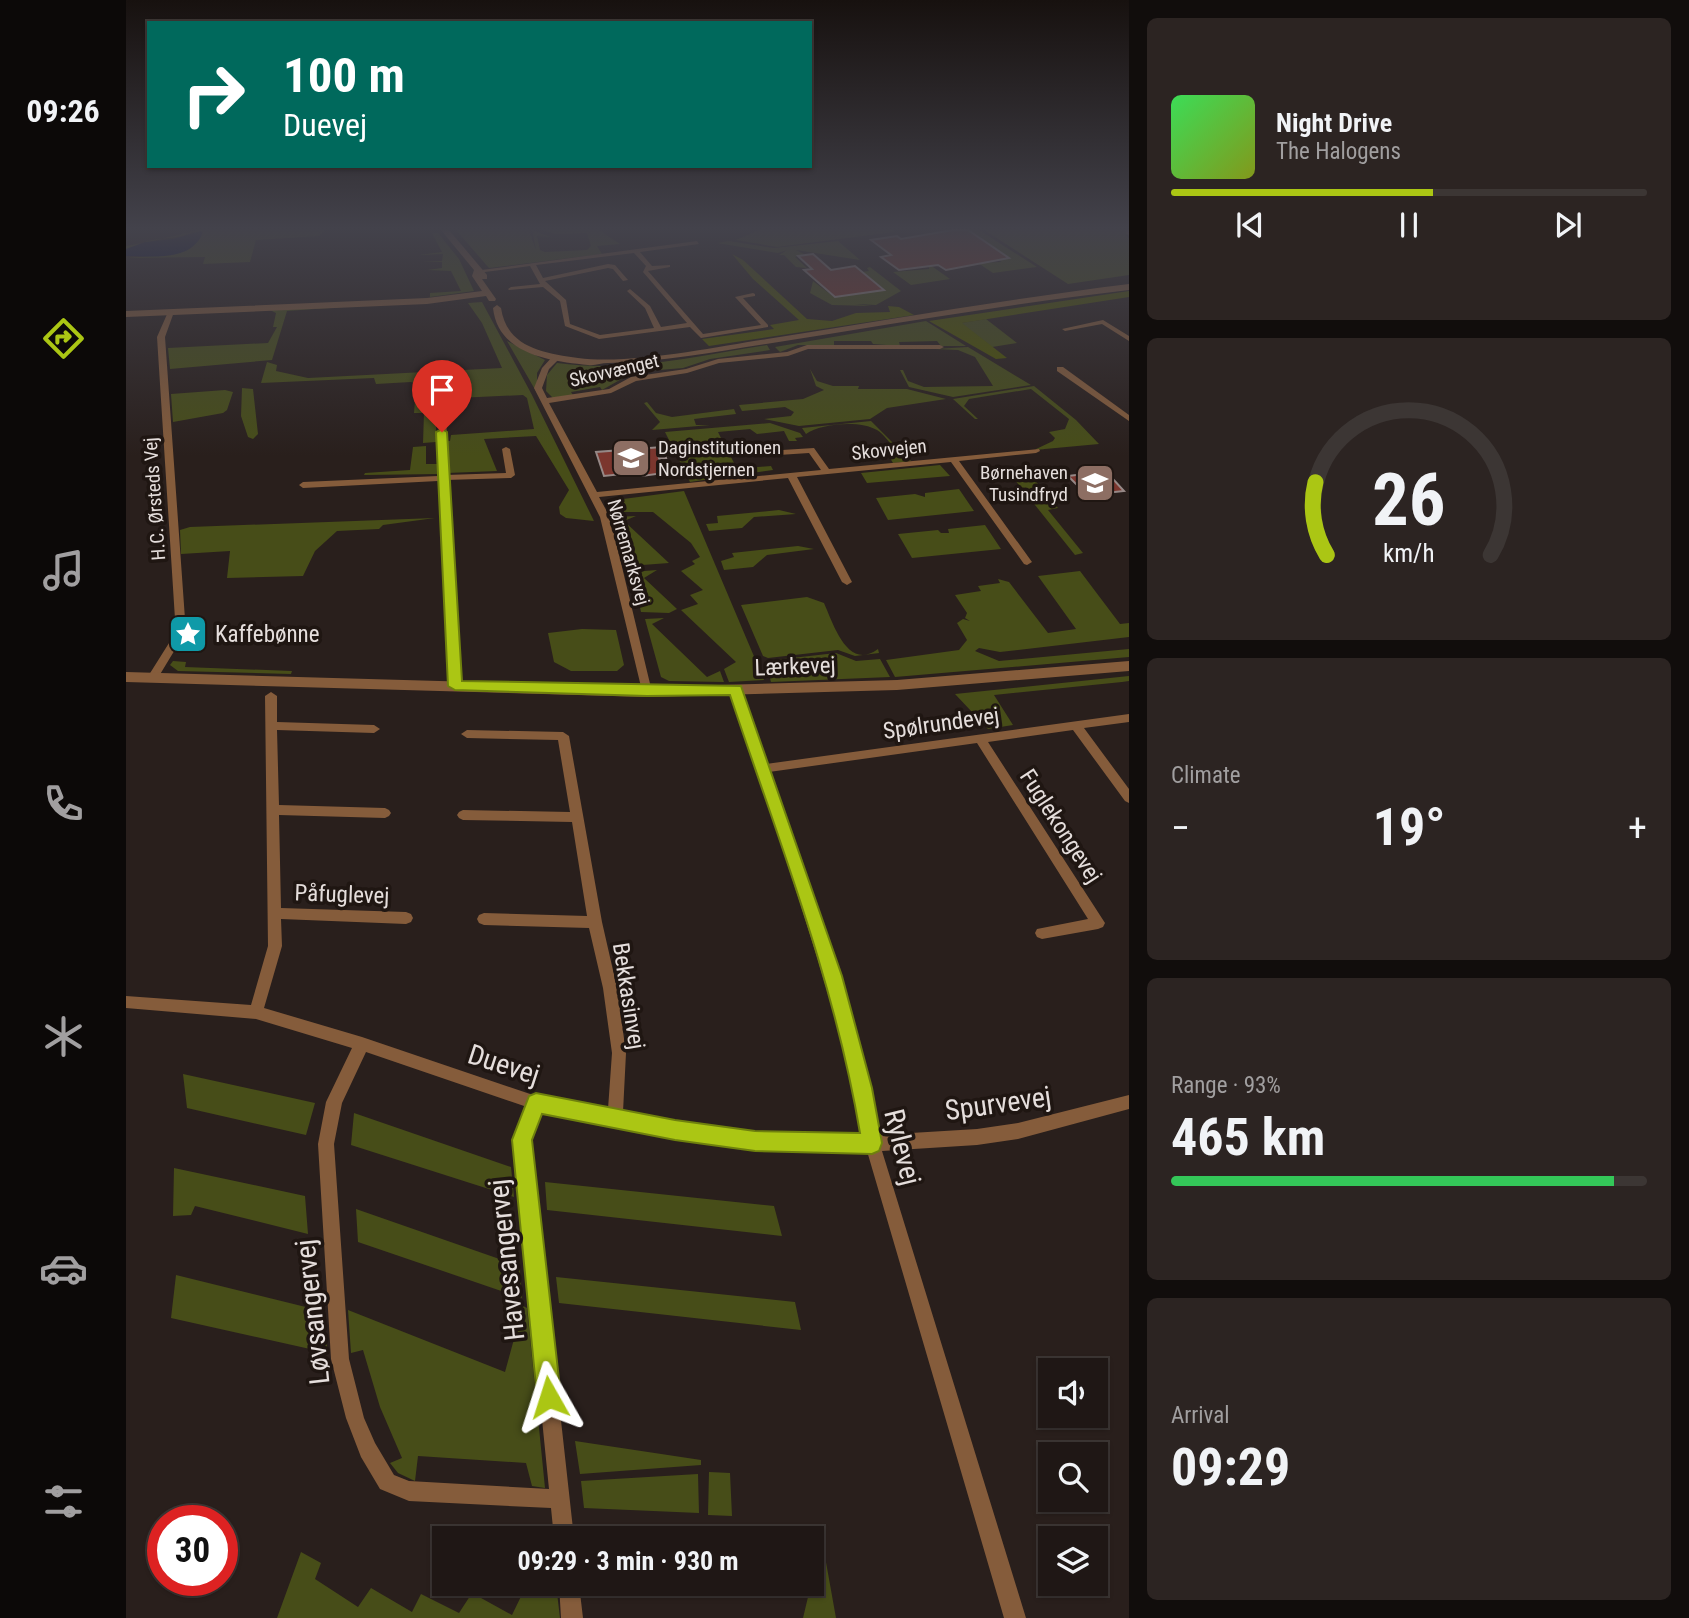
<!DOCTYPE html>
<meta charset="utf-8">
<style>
body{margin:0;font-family:"Roboto Condensed",sans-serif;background:#2c2422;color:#f1f3f6;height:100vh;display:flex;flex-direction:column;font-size:26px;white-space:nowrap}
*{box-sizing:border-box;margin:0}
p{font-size:23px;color:#a19fa0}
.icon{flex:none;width:38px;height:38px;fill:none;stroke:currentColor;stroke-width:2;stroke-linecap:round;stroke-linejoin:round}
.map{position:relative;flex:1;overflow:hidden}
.side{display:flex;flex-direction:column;gap:18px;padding:18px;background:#110d0c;width:560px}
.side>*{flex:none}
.banner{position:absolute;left:21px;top:21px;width:665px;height:147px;border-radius:0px;box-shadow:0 2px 5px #0004,0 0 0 2px #3c3634;background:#00695c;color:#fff;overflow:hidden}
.controls{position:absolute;left:912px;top:1358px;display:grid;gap:14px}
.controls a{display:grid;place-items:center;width:70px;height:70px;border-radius:0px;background:#1f1715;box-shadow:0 2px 5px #0004,0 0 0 2px #3c3634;font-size:35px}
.speed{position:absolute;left:21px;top:1505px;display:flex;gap:14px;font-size:35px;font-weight:700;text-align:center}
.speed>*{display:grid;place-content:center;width:91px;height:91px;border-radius:50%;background:#1f1715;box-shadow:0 2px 5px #0004,0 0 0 2px #3c3634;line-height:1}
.speed .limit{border:10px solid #d22;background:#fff;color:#111}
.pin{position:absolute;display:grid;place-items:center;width:60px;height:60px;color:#fff;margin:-72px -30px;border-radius:50% 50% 50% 0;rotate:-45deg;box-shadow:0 0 7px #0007}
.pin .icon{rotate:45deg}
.me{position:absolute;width:77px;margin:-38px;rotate:354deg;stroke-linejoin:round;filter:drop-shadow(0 0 5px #0008)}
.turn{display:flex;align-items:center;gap:24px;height:147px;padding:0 21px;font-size:32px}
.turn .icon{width:91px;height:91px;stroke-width:2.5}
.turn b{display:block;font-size:49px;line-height:60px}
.big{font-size:52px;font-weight:700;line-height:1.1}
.side .card{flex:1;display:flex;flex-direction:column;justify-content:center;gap:10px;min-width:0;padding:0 24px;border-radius:10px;background:#2c2422}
.side .dial{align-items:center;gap:0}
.dial svg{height:182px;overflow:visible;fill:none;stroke:#3c3634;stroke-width:7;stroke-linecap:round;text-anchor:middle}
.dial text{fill:#f1f3f6;stroke:none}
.song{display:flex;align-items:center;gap:21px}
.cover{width:84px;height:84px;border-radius:10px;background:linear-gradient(135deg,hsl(130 70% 55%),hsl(70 70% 35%))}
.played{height:7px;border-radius:4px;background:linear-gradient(90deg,#abc614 55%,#3c3634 55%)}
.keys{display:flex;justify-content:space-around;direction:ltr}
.heat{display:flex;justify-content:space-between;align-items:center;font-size:38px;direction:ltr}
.charge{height:10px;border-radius:5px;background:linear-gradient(90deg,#34c759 93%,#3c3634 0)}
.trip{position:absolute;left:306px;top:1526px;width:392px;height:70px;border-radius:0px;background:#1f1715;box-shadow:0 2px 5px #0004,0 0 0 2px #3c3634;font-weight:700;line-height:70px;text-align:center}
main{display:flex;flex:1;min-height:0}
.tabs{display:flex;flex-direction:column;width:126px;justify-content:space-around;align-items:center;background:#0c0908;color:#a19fa0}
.tabs .icon{width:49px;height:49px}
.tabs .active{color:#abc614}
.tabs b{font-size:32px;color:#f1f3f6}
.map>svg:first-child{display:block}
.green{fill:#474d18}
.forest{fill:#4d5400}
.water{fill:#000a3d}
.building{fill:#7b362e;stroke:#978987;stroke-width:2}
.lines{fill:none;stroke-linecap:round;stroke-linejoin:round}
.minor{fill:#855c3b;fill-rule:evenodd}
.tertiary{fill:#855c3b;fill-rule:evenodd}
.route{fill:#abc614;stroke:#6f810d;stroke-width:2}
.labels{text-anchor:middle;stroke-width:7;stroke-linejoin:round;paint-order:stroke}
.far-street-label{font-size:19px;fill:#e5dedc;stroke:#1f1612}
.far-poi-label{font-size:19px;fill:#e5dedc;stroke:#1f1612;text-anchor:start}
.poi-label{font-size:23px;fill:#e5dedc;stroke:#1f1612;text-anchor:start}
.street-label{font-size:23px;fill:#e5dedc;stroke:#1f1612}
.near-street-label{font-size:28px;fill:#e5dedc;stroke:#1f1612}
</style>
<main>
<nav class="tabs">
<b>09:26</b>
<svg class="icon active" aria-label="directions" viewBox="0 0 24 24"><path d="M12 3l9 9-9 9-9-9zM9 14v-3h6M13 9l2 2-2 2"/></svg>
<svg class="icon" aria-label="music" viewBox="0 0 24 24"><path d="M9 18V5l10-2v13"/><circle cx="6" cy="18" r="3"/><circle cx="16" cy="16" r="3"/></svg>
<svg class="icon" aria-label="phone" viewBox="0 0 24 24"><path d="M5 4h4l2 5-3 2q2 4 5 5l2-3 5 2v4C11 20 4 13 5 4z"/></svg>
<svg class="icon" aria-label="climate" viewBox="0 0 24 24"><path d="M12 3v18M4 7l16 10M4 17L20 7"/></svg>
<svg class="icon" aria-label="car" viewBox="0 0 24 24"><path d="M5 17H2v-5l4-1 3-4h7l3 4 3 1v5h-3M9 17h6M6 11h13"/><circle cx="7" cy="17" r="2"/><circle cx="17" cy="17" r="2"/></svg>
<svg class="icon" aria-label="filters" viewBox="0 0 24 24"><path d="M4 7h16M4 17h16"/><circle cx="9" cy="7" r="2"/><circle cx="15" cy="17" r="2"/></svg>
</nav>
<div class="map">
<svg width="1003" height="1618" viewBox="0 0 1003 1618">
<rect width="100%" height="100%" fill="#291f1c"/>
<path class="green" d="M72,230H199L193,236L130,240L124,262L77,264L79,257L0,258L42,255L67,232C53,239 42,237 27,240C17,241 10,248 0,249V246C24,242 48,236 72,230Z
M330,230H403L410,250L406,230L425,237L411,236L414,250L419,252L461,250L465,246L461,233L429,234L417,230H473L494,244L471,246L476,254L363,268Z
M633,230H767L768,232L651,247L610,240Z
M843,230H853L911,267L867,273L852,263L875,262L874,260L884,258L863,244L842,242L857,239Z
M858,230H998L1003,232V236L998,234L1003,238V275L942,284Z
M306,233H312L333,259L348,291L304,297V293L335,291L325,271L301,270L316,268V262H296L316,261L317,254L293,255L316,252Z
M603,241L648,248L712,241L734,260L670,250L678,254L669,257L681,268L670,267L658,255H653L661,250L652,253L591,243Z
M793,257L824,279L785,285L767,272L803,269V266Z
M744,267L775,291L750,305L729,304L746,306L706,305L684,293L687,281L708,297L759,290L751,283L737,285L712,275L743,271L741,268Z
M356,302L406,395L468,521L440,518L434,514L433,507L443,490L410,436L358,439L371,471L321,473L319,441H324L325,435L408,429L401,398L397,395L310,399V442L297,443L298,413H288L289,400L299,399L300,389L285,382L250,384L248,378L135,383L141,362L151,365L150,371L182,378L376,368L356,323L342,303Z
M218,307L161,311L146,360L44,369L42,348L142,343L151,327H147L150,313L144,310Z
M860,319L891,343L866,347L835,323Z
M800,321L840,346H815L811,341L773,342L774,346L747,344L745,341H708V345H672L654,352L649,347Z
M381,341L419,360L411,373V393Z
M641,345L644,350L584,359L557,368L509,372L510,375L499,377L476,390L474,387L445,392L447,395L427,398L420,391L421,375L431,363C503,373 571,356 641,345Z
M842,347L905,385L827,397L783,387L774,370H777L782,381L798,387L867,386L849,357L832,350L809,349Z
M684,369L691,381L707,386H733L732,389H781L820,399L761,408L744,419L673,426L638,419L665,416L668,412L659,407L616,411L613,405L677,399L698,390L690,386Z
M908,386L950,420L973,444L908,450L927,441L929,438L923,432L939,429L943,419L905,389L843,399L838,406L852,419H849L827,399Z
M116,388L127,389L132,434L127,439L122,437L115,416Z
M99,390L107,392L101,410L97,413L47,422L45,394Z
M521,402L530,413L546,417L608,409L610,414L568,419L570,425H584L526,430L534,422L518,403Z
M745,421L785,461L767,463L764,458L770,450C764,444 758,434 751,430C735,420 695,423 680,434L676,428Z
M644,423L674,433L677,437L669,438L671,441H663L658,431L631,434L624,429L592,432L595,438L583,440L586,448L600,447L611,469L645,466L647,470L564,482L539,432Z
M300,446V464H313L314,474L238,475L239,473L284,470L287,447Z
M814,465L824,476L741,483L735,473Z
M908,479L932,508L922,510L957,553L949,555L889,480Z
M833,489L848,511L762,520L750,498L789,494L799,497V493Z
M558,491L638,680L603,682L598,669L610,662L555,610L572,604L564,595L577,590L555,571L569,564L566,561L574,557L565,543L527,512H486L482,501Z
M653,510L670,514L628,517L616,528L583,531L580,524L592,523L591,516Z
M510,516L498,521L543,563L503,566L490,517Z
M309,518L257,525L253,529L211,531L189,551L177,576L101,578L104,551L55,554L54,530L64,527Z
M859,525L875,549L786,558L772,534L812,530L815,533H823L822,529Z
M672,546L688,549L641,555L627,567L598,570L595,561L608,557L606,553Z
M531,570L518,578L551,609L543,613L515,612L506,572Z
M954,571L994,624L1003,623V637L874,652L853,648L849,651L873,661L1003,649V657L769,677L760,660L833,650L841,640L831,623L837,619L844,621L839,618L841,613L829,595L855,591L852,586L874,583L872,579L883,582L922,633L950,629L912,576Z
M681,597L698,603C708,626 722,671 752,649L753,653L729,656L712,650L642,658L637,656L615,605Z
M538,618L526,624L581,677L594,671L598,682L543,681L535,677L519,619Z
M456,629L490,630L498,665L491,671H445L428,662L422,633Z
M710,653L730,661L754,659L764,677L645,682L639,661Z
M47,661L60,662L59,667L166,671L165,674L52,671L44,665Z
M1003,676V681L996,682L868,695L887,725L862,729L829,694Z
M57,1074L189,1103L180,1135L61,1108Z
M228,1113L385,1167L388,1197L225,1145Z
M48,1168L179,1196L182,1234L69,1206L65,1215L47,1216Z
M419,1182L648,1206L656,1236L421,1210Z
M230,1209L382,1262L393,1260L396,1298L232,1242Z
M50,1275L196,1311L202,1353L45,1318Z
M430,1277L669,1302L675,1330L433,1303Z
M397,1306L401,1308L419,1488L406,1486L400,1463L292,1456L289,1481L272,1473L264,1463L276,1458L254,1407L237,1350L225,1353L222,1310L379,1372Z
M449,1441L575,1460V1465L454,1474Z
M583,1472L604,1473L606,1516L582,1515Z
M572,1474L573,1513L458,1508L455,1481Z
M693,1551H698L710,1618H677Z
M175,1552L195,1563L189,1579L232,1607L245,1588L286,1612L295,1594L333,1613L346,1593L386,1615L401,1584H430L434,1618H151Z"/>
<path class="forest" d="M606,254L617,260L681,319L706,321L730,313L764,312L762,306L773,307L788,315L583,346L576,339L648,329L644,325L673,320L627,279Z
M1003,291V297L836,323L881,358L870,359L803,321Z"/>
<path class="water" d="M74,231L77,232C66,262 27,256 0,256V249L19,242L48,239Z"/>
<path class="building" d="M827,230H842L883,258L820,270L812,265L773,270L755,257L765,255L745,240L771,236L775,239Z
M687,254L705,270L729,266L758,290L709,297L678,270L686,269L672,256Z
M536,447L540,458H533L538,473L516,476L515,472L478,476L470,452Z
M958,474L964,481L987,479L998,491L961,495L942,476Z"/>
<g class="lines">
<path class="minor" d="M999,230H1003V235L1001,234Z
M571,241L573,244L514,252L526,266L544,265V267L522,271L577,334L635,325L609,297L627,293L629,294V296L617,298L642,325V327L575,338L564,327L473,339L439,326L434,301L417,287L383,290L382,289L385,287L414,284L404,266L351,273L348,271ZM508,253L520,266L517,272L561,323L535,327L524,306L504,289L501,291L519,308L528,328L474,335L444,324L440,300L419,281L482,268L487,269L497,281L502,280L489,265L482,264L417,278L410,265Z
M45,310L48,312L39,337L59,619L53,643L30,681L26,682L21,678L43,643L49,619L31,337L42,312Z
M977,320L1003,336V341L976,324L939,331L936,329Z
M681,345H814L818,347L814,349H682L662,356L593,363L561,373L510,381L485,393L423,403L471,492L695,470L683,453L637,456V452L640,451L688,448L703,469L913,449L914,451L910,453L833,461L906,562L901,565L898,564L825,462L671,477L726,582L721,585L716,582L662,478L473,497L484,517L526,692L525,695H517L474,517L408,388L416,368L428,355L435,357L423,369L416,388L421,398L483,389L505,377L560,369L592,359L661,352Z
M931,367H937L1003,415V421L931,371Z
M314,400L321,402L320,475L380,473L376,449L380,447L384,449L389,475L385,478L320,480L334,686L329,690L324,686L312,481L177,488L173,485L177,482L312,476Z
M610,686L615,690L640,764L1003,714V722L958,728L1003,789V803L999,801L947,730L862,742L979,923L977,927L972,929L916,939L911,937L909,933L911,929L962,919L851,743L643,772C684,892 727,1011 752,1135L851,1129L892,1123L1003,1095V1109L892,1139L851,1145L756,1151L900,1618H878L741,1151L629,1149L549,1138L415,1111L404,1140L448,1538H428L425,1508L283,1501L254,1489L235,1457L220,1418L205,1359L192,1144L200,1102L226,1048L130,1019L0,1008V996L125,1005L142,946L139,696L145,692L151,696V722L248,725L254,729L248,733L151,730L153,805L259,808L263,810L265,813L263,816L259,818L153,815L155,908L280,912L285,914L287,918L285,922L280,924L155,919L156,946L138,1008L236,1037L410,1096L482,1109L486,1053L477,988L463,928L358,925L353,923L351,919L353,915L358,913L461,916L446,822L337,820L333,818L331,815L333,812L337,810L444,812L432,740L341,738L335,734L341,730L437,732L443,736L476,922L491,988L500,1053L497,1112C576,1127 656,1138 737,1136C707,983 650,837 605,690ZM240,1052L401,1107L388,1140L423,1489L283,1481L268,1475L249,1443L238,1418L223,1359L208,1144L216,1103Z
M433,1584H453L457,1618H435Z"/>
<path class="tertiary" d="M315,230H323L361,275V279H356L370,299L369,301H363L360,296L301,304L0,317V311L301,298L356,291L346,276L348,270Z
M1003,284V290C882,304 761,325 640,344C588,352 535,362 482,363C475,363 469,366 462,365C423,361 372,354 367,308L371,305L375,308C381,348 418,353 452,358C504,365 588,347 641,339C762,320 882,299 1003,284Z
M1003,661V671L771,690L521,697L0,682V672L521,687L771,680Z"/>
</g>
<linearGradient id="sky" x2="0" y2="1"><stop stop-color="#17110f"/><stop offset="0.5" stop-color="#43424b"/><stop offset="1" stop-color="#43424b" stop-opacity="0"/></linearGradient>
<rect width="1003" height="456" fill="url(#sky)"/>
<path class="route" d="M316,429L321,432L336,681L615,686L716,976L746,1088L756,1143L753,1151L746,1154L629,1151L549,1140L416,1114L406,1140L435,1397L431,1405L423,1409L414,1405L411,1397L386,1140L403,1096L410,1093L549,1120L629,1131L734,1133C709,983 652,839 604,695L521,696L329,690L322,686L310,432Z"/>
<defs>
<g id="school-square" transform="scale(2.0125)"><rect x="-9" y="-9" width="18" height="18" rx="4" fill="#8d6e63" stroke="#1f1612"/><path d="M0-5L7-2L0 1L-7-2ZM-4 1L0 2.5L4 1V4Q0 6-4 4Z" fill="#fff"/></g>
<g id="sight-square" transform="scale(2.0125)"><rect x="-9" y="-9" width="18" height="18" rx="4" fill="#0f9aa8" stroke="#1f1612"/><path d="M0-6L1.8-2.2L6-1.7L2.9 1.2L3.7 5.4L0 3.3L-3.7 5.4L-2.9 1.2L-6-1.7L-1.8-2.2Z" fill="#fff"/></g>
</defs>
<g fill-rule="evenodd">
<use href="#school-square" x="505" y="458"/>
<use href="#school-square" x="969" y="483"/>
<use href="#sight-square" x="62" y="634"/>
</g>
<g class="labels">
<g class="far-street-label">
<text transform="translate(488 370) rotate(-13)" y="7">Skovvænget</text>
<text transform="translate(763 449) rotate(-6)" y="7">Skovvejen</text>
<text transform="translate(28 499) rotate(-94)" y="7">H.C. Ørsteds Vej</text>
<text transform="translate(503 552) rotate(74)" y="7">Nørremarksvej</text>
</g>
<g class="far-poi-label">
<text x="532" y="454">Daginstitutionen<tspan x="532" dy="22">Nordstjernen</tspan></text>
<text x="942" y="479" text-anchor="end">Børnehaven<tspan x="942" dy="22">Tusindfryd</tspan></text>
</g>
<g class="poi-label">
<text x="89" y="642">Kaffebønne</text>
</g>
<g class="street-label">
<text transform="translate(669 666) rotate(-2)" y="8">Lærkevej</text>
<text transform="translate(815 723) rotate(-8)" y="8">Spølrundevej</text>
<text transform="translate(935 826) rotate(57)" y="8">Fuglekongevej</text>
<text transform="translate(216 894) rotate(2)" y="8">Påfuglevej</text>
<text transform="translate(503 996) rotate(81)" y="8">Bekkasinvej</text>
</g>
<g class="near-street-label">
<text transform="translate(378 1064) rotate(18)" y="10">Duevej</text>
<text transform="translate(872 1103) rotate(-8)" y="10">Spurvevej</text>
<text transform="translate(777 1147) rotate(76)" y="10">Rylevej</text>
<text transform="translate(380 1260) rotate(-96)" y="10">Havesangervej</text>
<text transform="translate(186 1312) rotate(-96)" y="10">Løvsangervej</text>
</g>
</g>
</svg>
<div class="controls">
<a><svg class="icon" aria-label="sound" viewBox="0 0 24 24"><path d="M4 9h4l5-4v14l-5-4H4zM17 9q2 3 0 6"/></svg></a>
<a><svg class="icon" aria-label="search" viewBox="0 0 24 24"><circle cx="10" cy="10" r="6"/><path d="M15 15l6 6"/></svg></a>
<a><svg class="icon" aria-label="layers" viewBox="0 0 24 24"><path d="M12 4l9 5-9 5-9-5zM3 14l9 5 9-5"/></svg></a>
</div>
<div class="speed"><div class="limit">30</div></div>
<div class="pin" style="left:316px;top:432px;background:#d93025"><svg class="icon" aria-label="arrive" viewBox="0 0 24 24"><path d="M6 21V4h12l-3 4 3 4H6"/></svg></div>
<svg class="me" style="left:423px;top:1397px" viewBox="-20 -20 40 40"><path d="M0-17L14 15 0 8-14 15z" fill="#abc614" stroke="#fff" stroke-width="4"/></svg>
<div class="trip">09:29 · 3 min · 930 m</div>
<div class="banner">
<div class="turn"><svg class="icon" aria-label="right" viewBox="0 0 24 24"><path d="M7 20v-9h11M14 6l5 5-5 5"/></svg><div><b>100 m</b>Duevej</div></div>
</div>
</div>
<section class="side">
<div class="card">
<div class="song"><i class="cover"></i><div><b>Night Drive</b><p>The Halogens</p></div></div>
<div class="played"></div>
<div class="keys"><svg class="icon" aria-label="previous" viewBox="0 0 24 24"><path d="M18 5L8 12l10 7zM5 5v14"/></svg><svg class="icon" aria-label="pause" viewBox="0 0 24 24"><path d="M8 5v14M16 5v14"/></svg><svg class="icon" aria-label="next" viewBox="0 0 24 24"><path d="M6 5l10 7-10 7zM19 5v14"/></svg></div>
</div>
<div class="card dial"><svg viewBox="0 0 100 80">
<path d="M14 69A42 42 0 1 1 86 69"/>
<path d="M14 69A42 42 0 0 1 9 37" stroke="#abc614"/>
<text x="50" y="56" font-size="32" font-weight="700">26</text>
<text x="50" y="72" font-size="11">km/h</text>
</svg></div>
<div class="card"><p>Climate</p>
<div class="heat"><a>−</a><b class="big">19°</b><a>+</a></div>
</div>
<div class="card"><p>Range · 93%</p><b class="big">465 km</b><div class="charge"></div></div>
<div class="card"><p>Arrival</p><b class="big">09:29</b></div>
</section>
</main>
